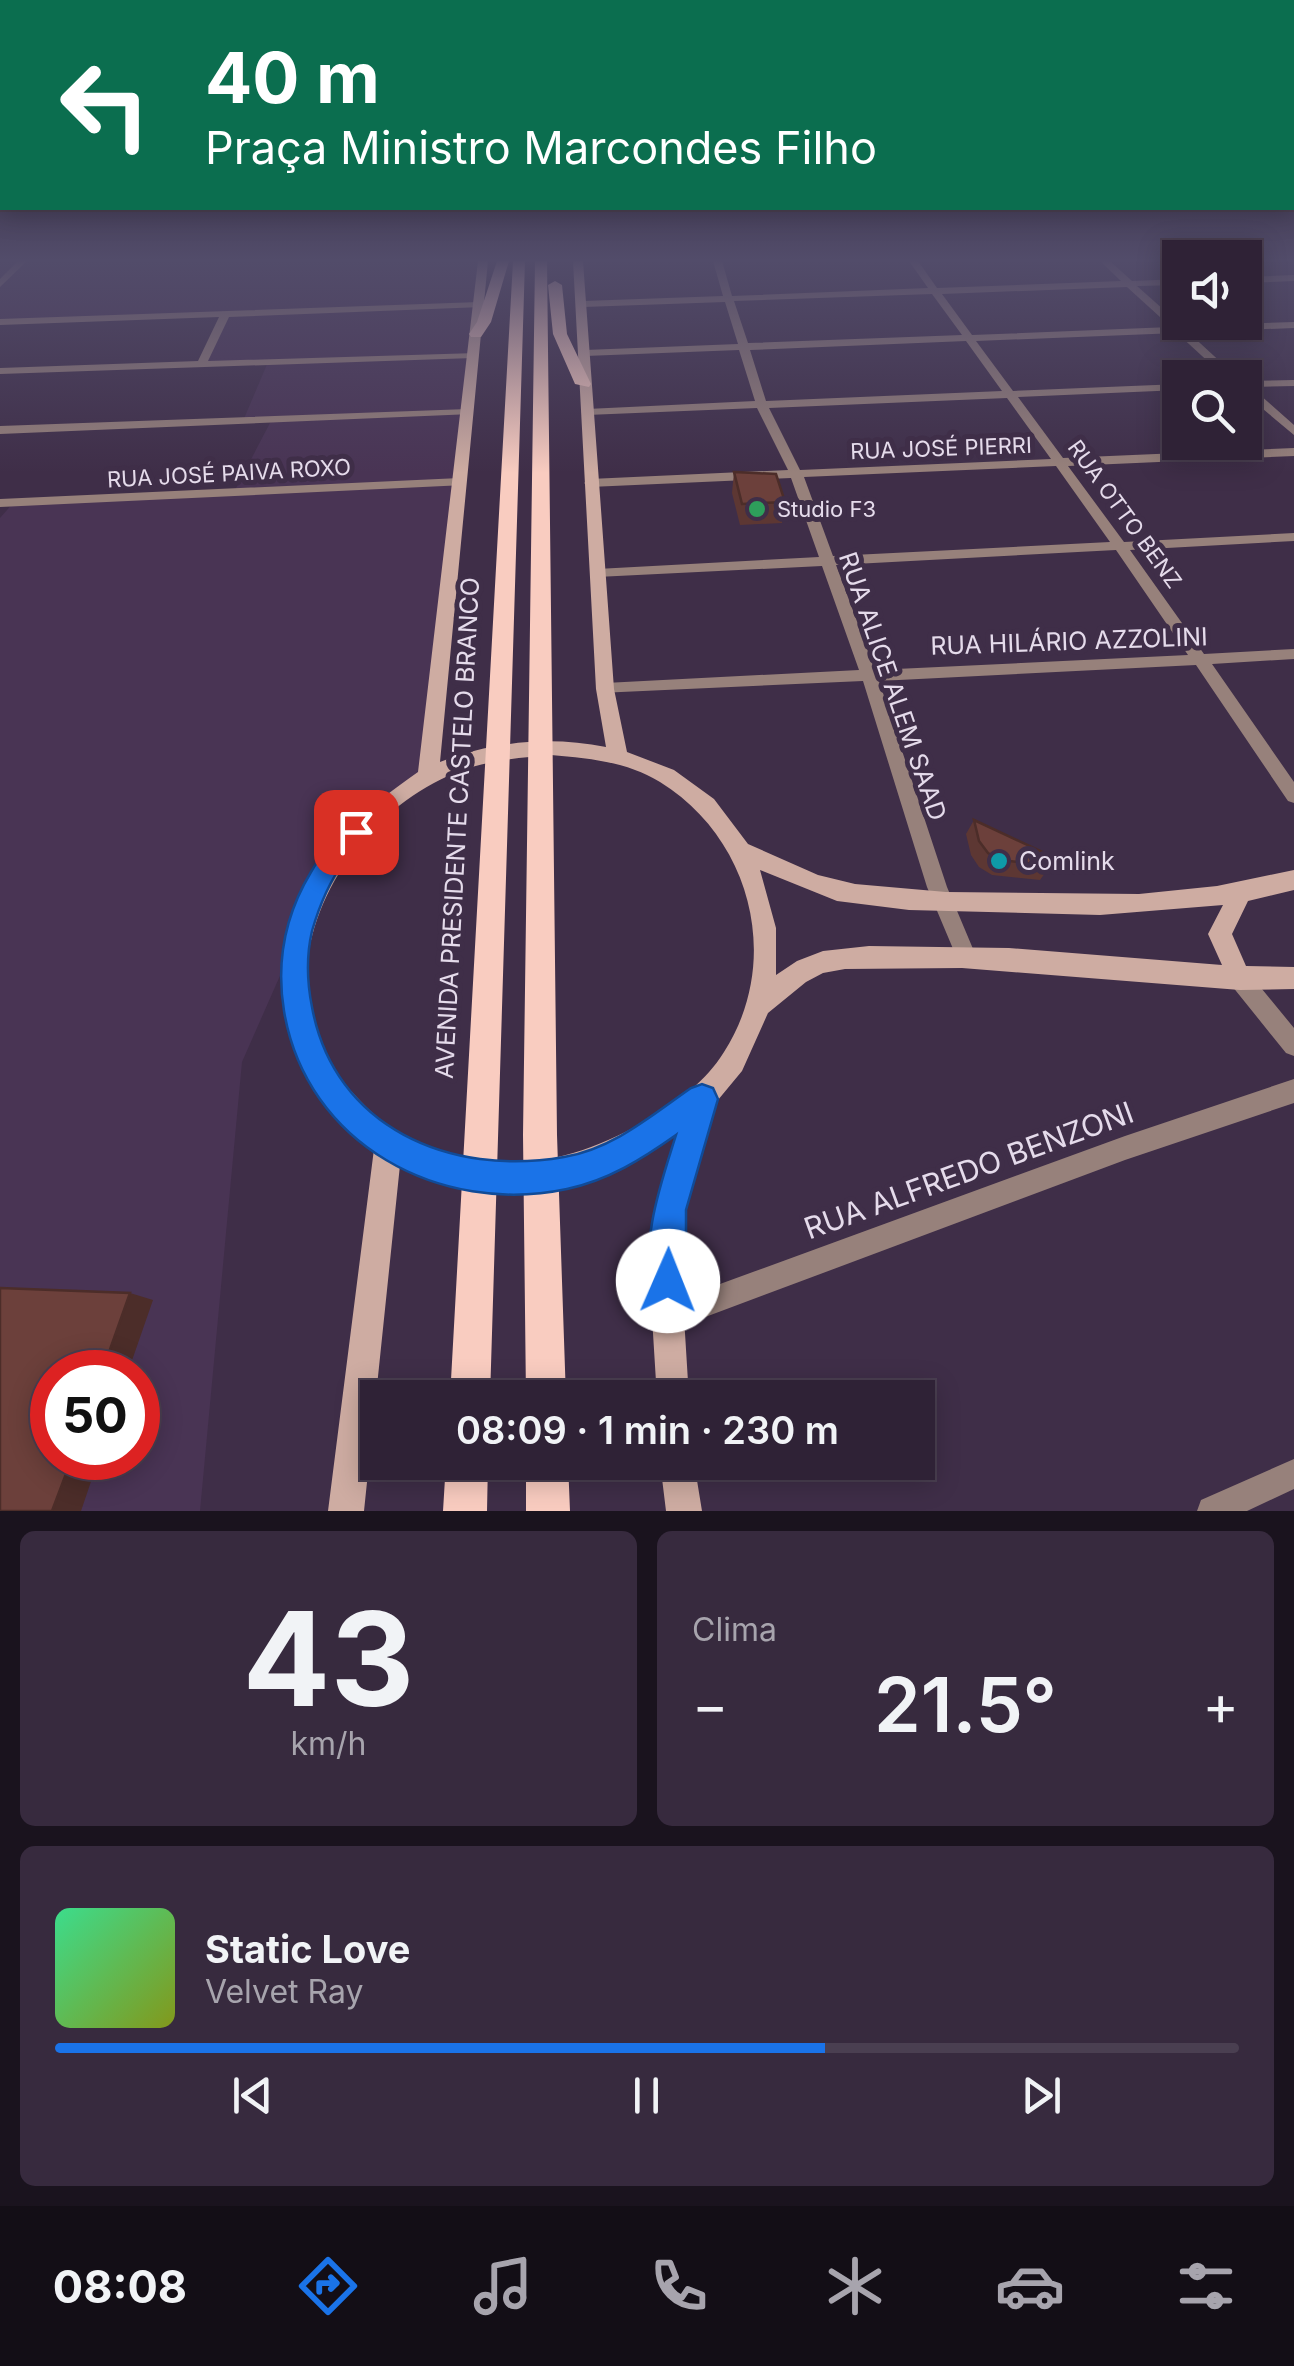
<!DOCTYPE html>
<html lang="pt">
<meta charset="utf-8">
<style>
body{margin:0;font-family:Inter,sans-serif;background:#372a3e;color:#f1f3f6;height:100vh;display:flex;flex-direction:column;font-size:38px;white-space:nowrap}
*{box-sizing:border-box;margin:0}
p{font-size:32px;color:#a7a4ad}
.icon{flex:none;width:55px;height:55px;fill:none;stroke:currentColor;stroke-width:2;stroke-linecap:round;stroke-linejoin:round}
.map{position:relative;height:1511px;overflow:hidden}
.sheet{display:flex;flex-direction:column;gap:20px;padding:20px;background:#1a131e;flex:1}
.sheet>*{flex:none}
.guide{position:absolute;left:0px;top:0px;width:1295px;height:210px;box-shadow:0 5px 25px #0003,0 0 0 2px #4a3f51;background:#0b6e4f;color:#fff;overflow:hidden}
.fabs{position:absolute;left:1162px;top:240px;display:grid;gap:20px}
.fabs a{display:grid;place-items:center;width:100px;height:100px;border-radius:0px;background:#2f2236;box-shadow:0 5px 25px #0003,0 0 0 2px #4a3f51;font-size:50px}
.speed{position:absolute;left:30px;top:1350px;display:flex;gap:20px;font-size:50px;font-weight:700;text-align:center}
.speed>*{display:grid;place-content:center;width:130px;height:130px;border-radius:50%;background:#2f2236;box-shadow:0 5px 25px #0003,0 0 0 2px #4a3f51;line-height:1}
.speed .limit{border:15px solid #d22;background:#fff;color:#111}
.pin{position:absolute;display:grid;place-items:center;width:85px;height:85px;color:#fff;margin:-42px;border-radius:20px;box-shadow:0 5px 15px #0006}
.me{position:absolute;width:110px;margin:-55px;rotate:1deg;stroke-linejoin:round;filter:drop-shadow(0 0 8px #0008)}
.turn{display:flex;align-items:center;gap:35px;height:210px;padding:0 40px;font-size:45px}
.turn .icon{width:130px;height:130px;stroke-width:2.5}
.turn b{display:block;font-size:70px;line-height:85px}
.big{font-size:75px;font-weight:600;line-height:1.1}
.sheet .widget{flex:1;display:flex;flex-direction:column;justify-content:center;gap:15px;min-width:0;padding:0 35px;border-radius:15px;background:#372a3e}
.sheet .dial{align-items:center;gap:0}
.dial b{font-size:130px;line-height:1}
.song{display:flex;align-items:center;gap:30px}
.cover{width:120px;height:120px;border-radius:15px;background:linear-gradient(135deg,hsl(150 70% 55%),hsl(70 70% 35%))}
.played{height:10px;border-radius:5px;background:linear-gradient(90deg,#1a73e8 65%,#4a3f51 65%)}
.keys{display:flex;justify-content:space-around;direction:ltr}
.heat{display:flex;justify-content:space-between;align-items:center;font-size:55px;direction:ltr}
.sheet .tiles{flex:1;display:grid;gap:20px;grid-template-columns:1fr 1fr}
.widget:last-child{grid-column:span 2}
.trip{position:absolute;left:360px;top:1380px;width:575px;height:100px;border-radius:0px;background:#2f2236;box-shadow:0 5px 25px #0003,0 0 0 2px #4a3f51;font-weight:600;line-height:100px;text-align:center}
.menu{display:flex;height:160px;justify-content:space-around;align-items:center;background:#130e16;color:#a7a4ad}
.menu .icon{width:70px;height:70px}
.menu .active{color:#1a73e8}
.menu b{font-size:45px;color:#f1f3f6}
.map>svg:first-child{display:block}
.built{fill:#493454;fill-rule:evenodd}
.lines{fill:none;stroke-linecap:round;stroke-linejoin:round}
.minor{fill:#97817b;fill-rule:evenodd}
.secondary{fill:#ceaca2;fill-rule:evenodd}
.primary{fill:#f9ccc0;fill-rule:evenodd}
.wall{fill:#5d3733}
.shaded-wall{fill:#4c2d29}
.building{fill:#6c403b;stroke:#4c2d29;stroke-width:2.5}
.route{fill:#1a73e8;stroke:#114b97;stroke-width:2.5}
.leisure-dot{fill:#2e9e5b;stroke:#3f2e48;stroke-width:4}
.culture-dot{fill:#0f9aa8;stroke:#3f2e48;stroke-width:4}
.labels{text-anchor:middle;stroke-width:10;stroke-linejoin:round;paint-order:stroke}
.far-street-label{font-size:22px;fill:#e5dbeb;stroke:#3f2e48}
.far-poi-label{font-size:22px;fill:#e5dbeb;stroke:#3f2e48;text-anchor:start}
.street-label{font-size:25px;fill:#e5dbeb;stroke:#3f2e48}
.poi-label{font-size:25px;fill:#e5dbeb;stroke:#3f2e48;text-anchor:start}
.near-street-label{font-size:30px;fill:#e5dbeb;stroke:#3f2e48}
</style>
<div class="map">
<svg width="1294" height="1511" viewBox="0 0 1294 1511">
<rect width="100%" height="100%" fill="#3f2e48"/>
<path class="built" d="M0,261H481L428,776L327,869L242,1062L200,1511H0V518L14,502L234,492L271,421H243L268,362L202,363L225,316L0,322ZM52,1372H138V1458H52Z"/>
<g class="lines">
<path class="minor" d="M18,261H27L0,287V279Z
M713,261H722L732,296L928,288L909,261H918L937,288L1121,281L1100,261H1110L1132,281L1180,279V285L1137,286L1182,326L1294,322V328L1188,332L1238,378H1226L1177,333L976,341L1013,391L1180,384V390L1018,397L1063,458L1294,448V456L1068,466L1124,542L1294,533V541L1130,550L1204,654L1294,649V659L1212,664L1294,782V803L1288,801L1196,665L879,681L947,887L976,956L973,963L966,966L959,963L927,887L863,681L599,693L597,689L605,683L859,670L822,566L597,577L590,573L597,569L819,557L791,478L590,487L584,483L590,479L788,470L757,408L587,415L581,412L587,409L755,401L739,350L585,356L580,353L585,350L738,344L725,302L583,307L578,304L583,301L723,296ZM1127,287L1171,327L972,335L942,294ZM932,294L962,335L748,343L734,301ZM966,341L1002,391L766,401L750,350ZM1007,398L1051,459L800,470L769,408ZM1056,466L1110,542L833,556L804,477ZM1116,550L1188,655L875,670L836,565Z
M1294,275V281L1245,283V277Z
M479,302L482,303V307L229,317L208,361L477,353L478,355L473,358L0,374V368L198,361L219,317L0,325V319Z
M1294,380V386L1251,387L1294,425V435L1245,394V381Z
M468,409L472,410V414L0,434V426Z
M460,478L466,482L465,485L0,507V499Z
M1240,969L1248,972L1294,1028V1056L1286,1053L1232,986L1229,979L1232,972Z
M1294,1079V1103L1125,1160L668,1331L658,1327L654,1317L658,1307L668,1303L1125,1136Z
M1294,1459V1489L1247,1511H1197L1201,1500Z"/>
<path class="secondary" d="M478,261H488L440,762C494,741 550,736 606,747L596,689L573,261H583L614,689L627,752L674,770L714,799L748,844L818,875L855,884L946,892L1139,894L1217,886L1294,870V890L1248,901L1232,934L1246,966L1294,967V989L1240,990L962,968L845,969L823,973L806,982L768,1013L742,1071L713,1106L685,1209L684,1317L689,1398H657L652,1317L655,1209L679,1132C588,1187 501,1215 400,1165L364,1511H328L374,1149C266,1067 255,947 337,841C359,813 389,793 418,772ZM551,755C588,758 628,762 660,782C751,838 783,960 724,1052C706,1081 680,1100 652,1117C590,1155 523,1174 450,1157C411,1148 378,1121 351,1091C335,1073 318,1053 312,1028C285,927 356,817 448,776C480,761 516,758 551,755ZM760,870L837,901L909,910L1100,915L1223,905L1208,934L1222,965L1009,948L869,946L823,951L797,961L776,975V928Z
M660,1462H694L702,1511H666Z"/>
<path class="primary" d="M497,261H509L491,322L481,337H471L469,334L477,322Z
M513,261H525L490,1398H450Z
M535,261H547L557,1135L566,1398H526L523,1135Z
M555,281L562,285L567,334L591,384L589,387L575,384L553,334L548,285Z
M446,1462H488L487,1511H443Z
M526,1462H568L570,1511H526Z"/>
</g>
<path class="wall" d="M734,472L785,502L782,523L740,525L732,493Z
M974,820L1050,866L1040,880L992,875L979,867L971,855L966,834Z"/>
<path class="shaded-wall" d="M130,1293L153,1300L128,1372H102Z
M72,1458H99L81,1511H52Z"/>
<path class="building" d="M734,472L776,474L785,502L742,504Z
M974,820L1049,855L1050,866L1001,860L988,853L979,841Z
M0,1288L130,1293L102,1372H52V1458H72L52,1511H0Z"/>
<linearGradient id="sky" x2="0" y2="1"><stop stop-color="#231928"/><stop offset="0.55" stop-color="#524c6a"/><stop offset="1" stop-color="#524c6a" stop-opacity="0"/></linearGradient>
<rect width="1294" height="473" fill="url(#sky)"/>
<path class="route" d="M356,822L364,825L368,832C362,844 352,852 344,862C329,882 319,907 312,931C306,957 307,982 312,1007C334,1128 451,1177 564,1157C613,1149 652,1115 691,1088L702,1084L713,1088L718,1099L686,1210V1281L681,1293L668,1299L656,1293C637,1248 662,1180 676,1135C642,1159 609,1180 567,1189C440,1216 306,1144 284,1011C276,962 285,915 311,872C322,854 335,830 356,822Z"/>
<circle class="leisure-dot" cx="757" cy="509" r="10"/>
<circle class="culture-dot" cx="999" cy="861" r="10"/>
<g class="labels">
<g class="far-street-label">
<text transform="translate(941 448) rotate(-2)" y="8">RUA JOSÉ PIERRI</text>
<text transform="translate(229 473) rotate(-3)" y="8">RUA JOSÉ PAIVA ROXO</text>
<text transform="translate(1125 514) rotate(54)" y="8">RUA OTTO BENZ</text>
</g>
<g class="far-poi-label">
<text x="777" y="517">Studio F3</text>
</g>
<g class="street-label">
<text transform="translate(1069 641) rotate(-2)" y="9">RUA HILÁRIO AZZOLINI</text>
<text transform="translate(893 686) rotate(71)" y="9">RUA ALICE ALEM SAAD</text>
<text transform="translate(457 828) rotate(-87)" y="9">AVENIDA PRESIDENTE CASTELO BRANCO</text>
</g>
<g class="poi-label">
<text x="1019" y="870">Comlink</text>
</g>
<g class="near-street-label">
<text transform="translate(969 1171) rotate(-20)" y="10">RUA ALFREDO BENZONI</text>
</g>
</g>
</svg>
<div class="fabs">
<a><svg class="icon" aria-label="sound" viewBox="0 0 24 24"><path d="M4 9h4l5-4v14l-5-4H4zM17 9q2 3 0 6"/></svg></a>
<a><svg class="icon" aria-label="search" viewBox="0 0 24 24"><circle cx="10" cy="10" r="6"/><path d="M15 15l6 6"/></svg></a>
</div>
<div class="speed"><div class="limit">50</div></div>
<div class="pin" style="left:356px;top:832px;background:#d93025"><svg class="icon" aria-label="arrive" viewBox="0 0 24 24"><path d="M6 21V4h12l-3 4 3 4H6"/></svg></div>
<svg class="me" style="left:668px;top:1281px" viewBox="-20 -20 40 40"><circle r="19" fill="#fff"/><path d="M0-13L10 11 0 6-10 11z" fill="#1a73e8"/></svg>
<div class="trip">08:09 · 1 min · 230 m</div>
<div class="guide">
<div class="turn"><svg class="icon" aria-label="left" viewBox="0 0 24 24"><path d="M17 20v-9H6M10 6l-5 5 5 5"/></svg><div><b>40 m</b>Praça Ministro Marcondes Filho</div></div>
</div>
</div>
<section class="sheet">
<div class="tiles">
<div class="widget dial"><b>43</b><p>km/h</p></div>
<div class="widget"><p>Clima</p>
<div class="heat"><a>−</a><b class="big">21.5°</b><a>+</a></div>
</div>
<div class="widget">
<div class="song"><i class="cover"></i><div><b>Static Love</b><p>Velvet Ray</p></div></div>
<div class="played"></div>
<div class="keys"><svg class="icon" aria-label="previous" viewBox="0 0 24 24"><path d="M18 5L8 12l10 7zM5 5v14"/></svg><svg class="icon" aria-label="pause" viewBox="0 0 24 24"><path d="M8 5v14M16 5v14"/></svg><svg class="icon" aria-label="next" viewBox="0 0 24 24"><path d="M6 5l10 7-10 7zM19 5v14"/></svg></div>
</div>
</div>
</section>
<nav class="menu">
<b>08:08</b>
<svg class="icon active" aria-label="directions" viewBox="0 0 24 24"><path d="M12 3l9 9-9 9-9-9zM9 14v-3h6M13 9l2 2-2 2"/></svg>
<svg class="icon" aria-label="music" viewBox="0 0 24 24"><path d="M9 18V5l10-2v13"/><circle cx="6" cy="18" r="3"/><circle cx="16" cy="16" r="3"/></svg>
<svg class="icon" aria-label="phone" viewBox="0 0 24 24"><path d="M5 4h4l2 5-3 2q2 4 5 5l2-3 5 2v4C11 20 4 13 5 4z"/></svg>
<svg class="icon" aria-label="climate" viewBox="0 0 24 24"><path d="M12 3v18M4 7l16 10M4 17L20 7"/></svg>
<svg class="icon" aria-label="car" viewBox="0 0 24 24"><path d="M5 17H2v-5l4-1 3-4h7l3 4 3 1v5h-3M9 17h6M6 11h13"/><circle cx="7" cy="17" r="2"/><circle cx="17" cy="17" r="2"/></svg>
<svg class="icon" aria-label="filters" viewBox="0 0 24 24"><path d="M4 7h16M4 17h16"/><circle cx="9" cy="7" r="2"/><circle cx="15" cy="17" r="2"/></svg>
</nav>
